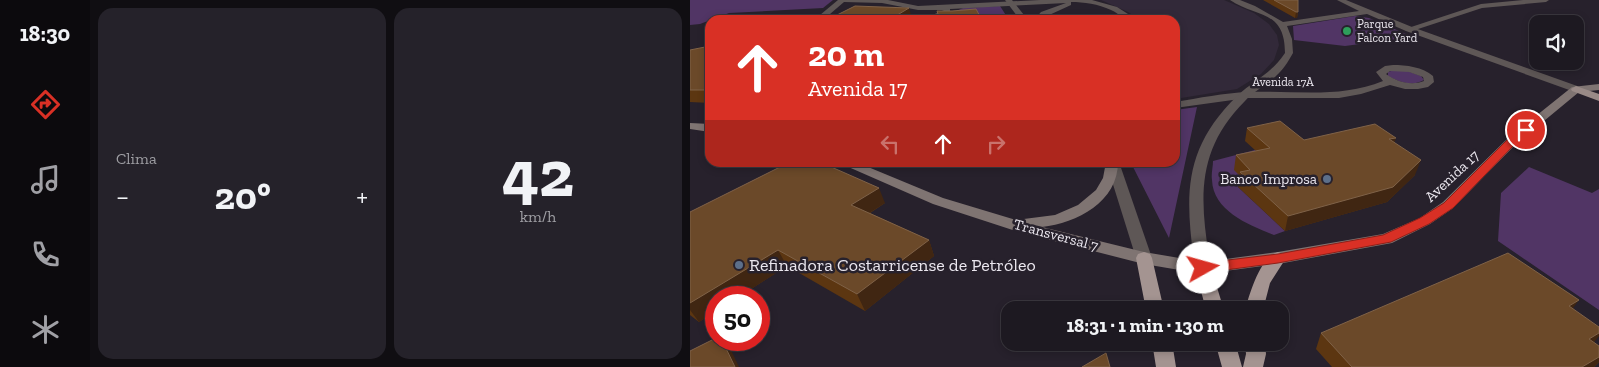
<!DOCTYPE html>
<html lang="es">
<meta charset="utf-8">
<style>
body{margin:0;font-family:"Zilla Slab",serif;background:#25222a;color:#f1f3f6;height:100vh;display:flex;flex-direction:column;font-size:19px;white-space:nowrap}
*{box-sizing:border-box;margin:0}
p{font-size:16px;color:#a0a0a5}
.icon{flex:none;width:28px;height:28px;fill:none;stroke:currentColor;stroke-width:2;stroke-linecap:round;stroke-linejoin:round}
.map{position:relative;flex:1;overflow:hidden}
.panel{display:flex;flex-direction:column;gap:8px;padding:8px;background:#100e12;width:600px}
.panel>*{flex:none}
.hud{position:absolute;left:15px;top:15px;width:475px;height:152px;border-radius:15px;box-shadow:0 2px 8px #0003,0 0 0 1px #3b383f;background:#d93025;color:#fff;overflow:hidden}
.controls{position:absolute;left:839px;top:15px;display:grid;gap:10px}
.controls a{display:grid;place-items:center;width:55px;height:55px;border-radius:10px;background:#1d1921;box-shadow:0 2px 8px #0003,0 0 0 1px #3b383f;font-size:25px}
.speed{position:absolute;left:15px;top:286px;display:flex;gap:10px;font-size:25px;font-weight:700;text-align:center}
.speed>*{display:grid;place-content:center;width:65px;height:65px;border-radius:50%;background:#1d1921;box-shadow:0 2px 8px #0003,0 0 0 1px #3b383f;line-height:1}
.speed .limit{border:8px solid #d22;background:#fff;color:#111}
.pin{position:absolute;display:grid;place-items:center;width:42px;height:42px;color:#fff;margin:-21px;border:2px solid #fff;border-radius:50%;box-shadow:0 1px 5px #0007}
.me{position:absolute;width:55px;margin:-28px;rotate:83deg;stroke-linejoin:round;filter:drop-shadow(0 0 4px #0008)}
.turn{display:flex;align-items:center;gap:18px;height:105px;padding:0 20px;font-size:22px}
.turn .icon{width:65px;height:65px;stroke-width:2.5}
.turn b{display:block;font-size:35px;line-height:42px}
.lanes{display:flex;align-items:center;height:48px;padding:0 20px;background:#0003;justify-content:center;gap:25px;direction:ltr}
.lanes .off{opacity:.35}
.big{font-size:38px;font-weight:700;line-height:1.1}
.panel .tile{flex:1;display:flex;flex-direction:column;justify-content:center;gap:8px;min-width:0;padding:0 18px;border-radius:15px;background:#25222a}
.panel .dial{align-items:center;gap:0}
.dial b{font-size:65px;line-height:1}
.heat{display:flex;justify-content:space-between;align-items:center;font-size:28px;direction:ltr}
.panel .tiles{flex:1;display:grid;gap:8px;grid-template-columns:repeat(2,1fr)}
.trip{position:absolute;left:311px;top:301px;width:288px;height:50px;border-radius:15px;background:#1d1921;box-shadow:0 2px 8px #0003,0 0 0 1px #3b383f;font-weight:700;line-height:50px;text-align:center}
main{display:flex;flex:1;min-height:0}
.tabs{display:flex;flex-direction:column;width:90px;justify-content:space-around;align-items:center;background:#0c0a0d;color:#a0a0a5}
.tabs .icon{width:35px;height:35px}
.tabs .current{color:#d93025}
.tabs b{font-size:22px;color:#f1f3f6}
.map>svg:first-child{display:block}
.built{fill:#322939}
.green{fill:#513565}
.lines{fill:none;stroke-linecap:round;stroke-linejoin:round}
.minor{fill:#5e5756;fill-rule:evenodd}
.tertiary{fill:#5e5756;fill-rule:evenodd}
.secondary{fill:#7f7472;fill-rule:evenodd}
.primary{fill:#998a87;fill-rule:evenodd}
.trunk{fill:#a49491;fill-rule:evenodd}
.wall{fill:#5c3611}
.shaded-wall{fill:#402612}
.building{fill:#6b4929;stroke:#7f6248}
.route{fill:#d93025;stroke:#8d1f18}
.leisure-dot{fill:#2e9e5b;stroke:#27212c;stroke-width:2}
.service-dot{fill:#5c6f8a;stroke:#27212c;stroke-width:2}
.labels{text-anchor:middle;stroke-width:5;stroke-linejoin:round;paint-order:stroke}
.far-poi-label{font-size:12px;fill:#ebe7ef;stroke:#27212c;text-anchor:start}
.far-street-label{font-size:12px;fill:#ebe7ef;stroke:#27212c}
.street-label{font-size:15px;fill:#ebe7ef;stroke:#27212c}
.poi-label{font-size:15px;fill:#ebe7ef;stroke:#27212c;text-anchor:end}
.near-poi-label{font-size:18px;fill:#ebe7ef;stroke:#27212c;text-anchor:start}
</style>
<main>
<nav class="tabs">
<b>18:30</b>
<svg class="icon current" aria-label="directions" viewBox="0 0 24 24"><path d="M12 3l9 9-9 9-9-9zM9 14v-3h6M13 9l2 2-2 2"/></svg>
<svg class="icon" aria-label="music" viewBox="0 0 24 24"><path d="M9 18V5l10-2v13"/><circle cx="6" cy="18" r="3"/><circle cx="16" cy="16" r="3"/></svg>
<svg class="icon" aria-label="phone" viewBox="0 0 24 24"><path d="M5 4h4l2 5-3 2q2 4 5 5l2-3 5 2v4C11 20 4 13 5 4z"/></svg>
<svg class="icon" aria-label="climate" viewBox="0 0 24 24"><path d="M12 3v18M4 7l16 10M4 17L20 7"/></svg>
</nav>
<section class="panel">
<div class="tiles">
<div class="tile"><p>Clima</p>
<div class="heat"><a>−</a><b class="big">20°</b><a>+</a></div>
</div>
<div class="tile dial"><b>42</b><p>km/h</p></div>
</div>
</section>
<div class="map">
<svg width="909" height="367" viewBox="0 0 909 367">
<rect width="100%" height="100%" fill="#27212c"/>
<path class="built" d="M411,0H534L564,13L579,24L587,35L589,45L584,60L571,74L547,89L485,99V20H450L438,12Z"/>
<path class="green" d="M0,0H143L133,8L39,13L10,24L0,25Z
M310,6L319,20H246L273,8Z
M665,16L679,18L723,37L655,46L604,40L603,26Z
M701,71H717L731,76L734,80C722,87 709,82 698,76V72Z
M507,107L479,238L441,163L485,162V110Z
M565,150L577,162L545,169L558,184L548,187L595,231L584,235C559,225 523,211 522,180C521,174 523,167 523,161Z
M839,167L902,193L909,189V310L808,241L811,193Z"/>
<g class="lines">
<path class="minor" d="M148,0H198L228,6L350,0H402L427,7L438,14L443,20C433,20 430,14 421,10C408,4 394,2 381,2V5L357,16L352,20H344L351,12L376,3L260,9V13L242,20H231L254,10H228L192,3L154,2L133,20H124Z
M833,0H859L856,2L792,8L722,31L715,29L791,4Z
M703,65C716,65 733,67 743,76L744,82L738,87L728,89H715L700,85L671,94L649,98H557L485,108V102C509,98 534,93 558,92C603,90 650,99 693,81L686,72L695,66ZM700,71L719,72L733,77L734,81C721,86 707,82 696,74Z"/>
<path class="tertiary" d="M315,0H322L338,20H330Z
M540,0H550L565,6L593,22L669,11L647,0H656L722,27L890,87L891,89L886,92L882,91L716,31L677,14L597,26L602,39L603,53C598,62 593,70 585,77C575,86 564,91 555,101C504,152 510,203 521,268L519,272L513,274L507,272L505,268C495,197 492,150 547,96C564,80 581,74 595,53C595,9 566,18 540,0Z
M416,162H429L462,258L460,262L454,264L448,262L446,258Z"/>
<path class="secondary" d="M909,84V90L889,92L825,145L763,208L740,224L702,243L588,264L513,274L454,264L329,232L243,204L147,162H166L253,198L326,220L365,215L388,205L406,190L413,178L416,162H428C428,202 387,223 352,227L454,252L513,262L588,252L693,234L730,218L753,202L817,139L882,87Z
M0,123L20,124V132L0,129Z"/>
<path class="primary" d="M886,86L909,94V101L882,91L881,89Z"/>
<path class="trunk" d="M454,252L460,254L462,258L474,310H456L446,258L448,254Z
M588,252L594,254L596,258L580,283L573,310H555C560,293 570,257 588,252Z
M513,262L519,264L521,268L534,310H516L505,268L507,264Z
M462,342H482L486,367H466Z
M525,342H545L552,367H532Z
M555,342H575L576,354L573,367H553L556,354Z"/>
</g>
<path class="wall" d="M573,0H608V12L607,18H605Z
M20,46V103L0,102V50Z
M557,128L614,140L704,143L725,175L697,202L595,231L548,187L549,175L544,170L546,155L566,151L555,141Z
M195,203L180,213L239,240L244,256L175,311L97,266L9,322L0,315V212Z
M883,308L904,342L909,346V362L904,367H642L626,349L631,333Z"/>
<path class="shaded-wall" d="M219,8L222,18L219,20H199Z
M606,12H608L607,18H605Z
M706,138L701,152L699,139Z
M731,160L725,175L697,202L595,231L598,216Z
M189,188L195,203L168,220L161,205Z
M239,240L244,256L175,311L167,294Z
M88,250L97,266L47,298H26V311L9,322L0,310V303Z
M889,300L877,316L879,306Z
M909,333V336L901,346L899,339Z
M32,340H33L41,350L49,367H45Z
M909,357V362L904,367H892Z"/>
<path class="building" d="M584,0H608V12H606Z
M165,6L219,8L199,20H137Z
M286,9L292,20H250L247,11H262Z
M20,46V90H0V50Z
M590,121L614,140L685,124L706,138L699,139L731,160L703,187L598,216L550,172L560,170L546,155L580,148L557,128Z
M100,162H130L189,188L161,205L239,240L167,294L88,250L0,303V212Z
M818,253L889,300L879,306L909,327V333L899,339L909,346V357L892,367H662L631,333Z
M26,338V340H32L45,367H0V351Z
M416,353L420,367H392Z"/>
<path class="route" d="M833,127H836L841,130L825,144L763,208L739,224L701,242L588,263L513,273L508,272L506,268L508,265L513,263L588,254L693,235L730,218L754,203L818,139Z"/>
<circle class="leisure-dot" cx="657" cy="31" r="5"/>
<g class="service-dot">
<circle cx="637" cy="179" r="5"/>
<circle cx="49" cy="265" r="5"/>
</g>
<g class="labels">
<g class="far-poi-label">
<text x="667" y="28">Parque<tspan x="667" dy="14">Falcon Yard</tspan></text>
</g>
<g class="far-street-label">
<text x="593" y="86">Avenida 17A</text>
</g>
<g class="street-label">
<text transform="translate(762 176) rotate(-43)" y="5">Avenida 17</text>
<text transform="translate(366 235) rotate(15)" y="5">Transversal 7</text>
</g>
<g class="poi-label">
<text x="627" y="184">Banco Improsa</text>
</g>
<g class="near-poi-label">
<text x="59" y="271">Refinadora Costarricense de Petróleo</text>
</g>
</g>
</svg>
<div class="controls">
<a><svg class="icon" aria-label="sound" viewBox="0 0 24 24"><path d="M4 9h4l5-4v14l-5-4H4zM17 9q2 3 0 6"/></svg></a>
</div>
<div class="speed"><div class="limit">50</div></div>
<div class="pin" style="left:836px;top:130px;background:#d93025"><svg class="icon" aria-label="arrive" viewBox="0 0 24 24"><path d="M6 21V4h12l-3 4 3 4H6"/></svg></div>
<svg class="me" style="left:513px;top:268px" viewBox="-20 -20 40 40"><circle r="19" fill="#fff"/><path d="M0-13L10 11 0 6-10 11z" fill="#d93025"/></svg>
<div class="trip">18:31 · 1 min · 130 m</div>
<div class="hud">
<div class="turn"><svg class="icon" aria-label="ahead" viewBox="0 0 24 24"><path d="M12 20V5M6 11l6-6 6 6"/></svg><div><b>20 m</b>Avenida 17</div></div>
<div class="lanes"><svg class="icon off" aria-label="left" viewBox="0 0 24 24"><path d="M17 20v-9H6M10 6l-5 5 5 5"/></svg><svg class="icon" aria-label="ahead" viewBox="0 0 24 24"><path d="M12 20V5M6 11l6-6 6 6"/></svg><svg class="icon off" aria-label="right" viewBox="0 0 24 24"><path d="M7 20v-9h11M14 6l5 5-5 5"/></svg></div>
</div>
</div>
</main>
